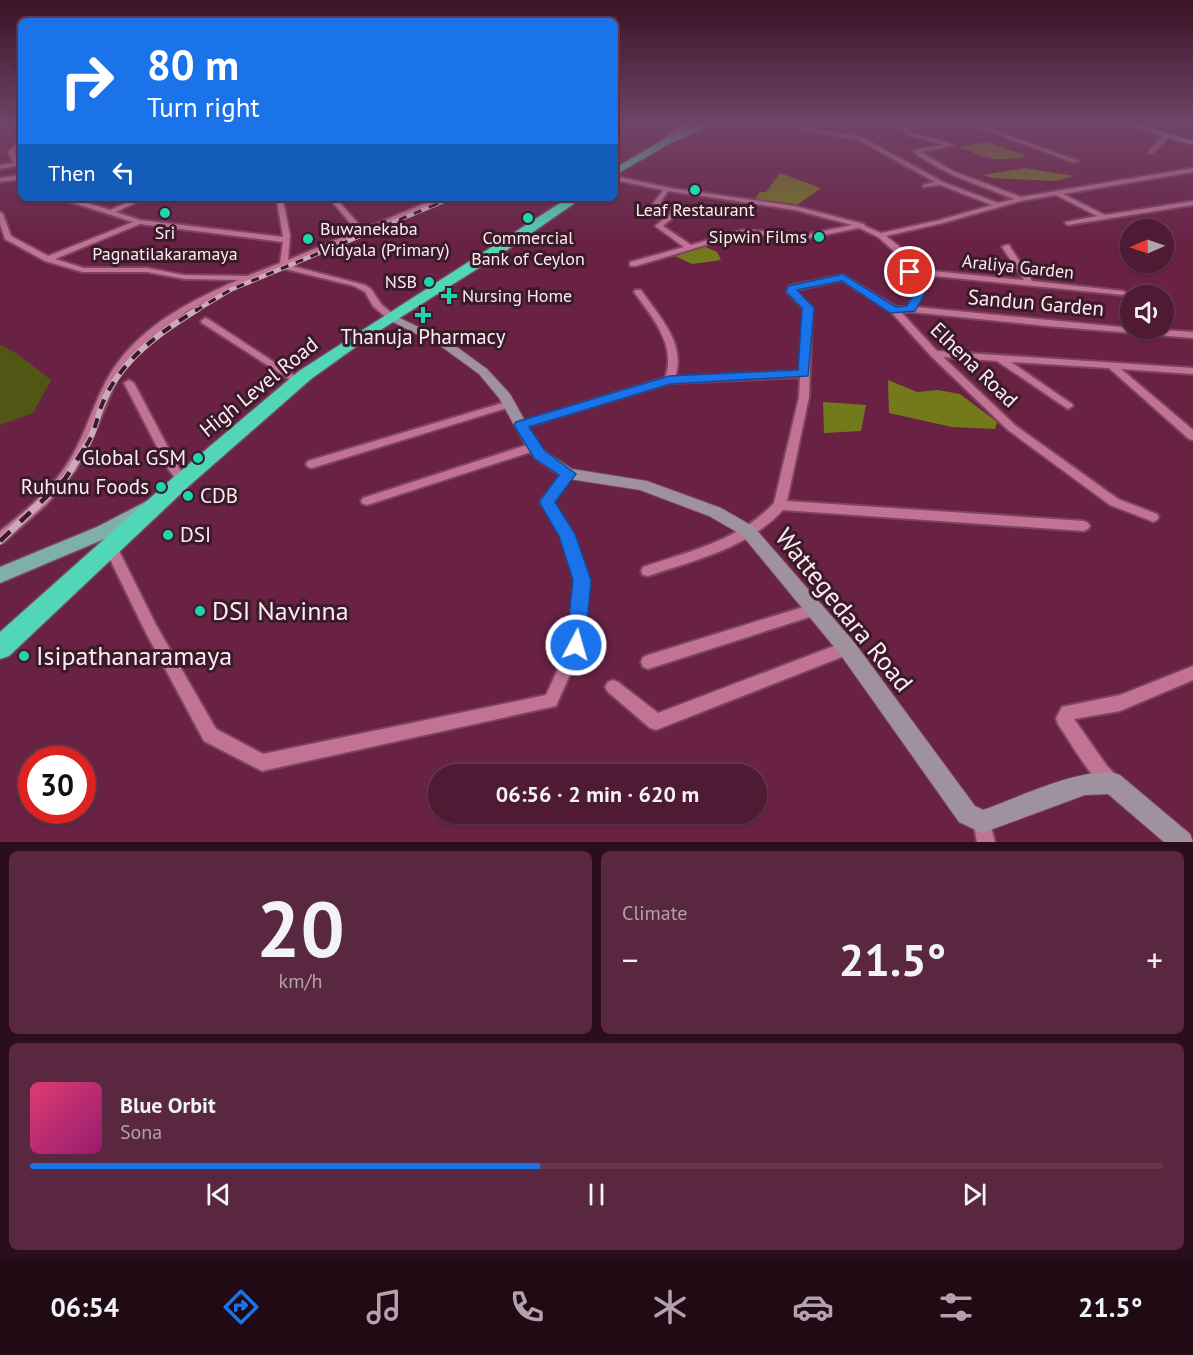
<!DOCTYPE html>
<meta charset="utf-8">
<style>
body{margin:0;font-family:"PT Sans",sans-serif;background:#59273f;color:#f1f3f6;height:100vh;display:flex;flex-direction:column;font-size:22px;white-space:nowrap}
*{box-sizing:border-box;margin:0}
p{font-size:20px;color:#b3a1ac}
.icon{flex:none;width:33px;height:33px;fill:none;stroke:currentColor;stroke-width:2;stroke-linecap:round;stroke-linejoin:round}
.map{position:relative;height:842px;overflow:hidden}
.drawer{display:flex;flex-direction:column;gap:9px;padding:9px;background:#2b0e1c;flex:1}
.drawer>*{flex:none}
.hud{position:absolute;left:18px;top:18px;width:600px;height:183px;border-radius:9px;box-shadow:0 2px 4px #0004,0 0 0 2px #66384e;background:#1a73e8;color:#fff;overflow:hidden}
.needle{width:39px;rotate:268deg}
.tools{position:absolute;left:1120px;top:219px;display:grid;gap:12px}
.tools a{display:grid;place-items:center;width:54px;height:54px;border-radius:50%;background:#4f1a33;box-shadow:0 2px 4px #0004,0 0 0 2px #66384e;font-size:30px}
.speed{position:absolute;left:18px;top:746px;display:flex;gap:12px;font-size:30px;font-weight:700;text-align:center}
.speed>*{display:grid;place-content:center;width:78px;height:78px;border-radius:50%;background:#4f1a33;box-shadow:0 2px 4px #0004,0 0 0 2px #66384e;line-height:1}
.speed .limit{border:9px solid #d22;background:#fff;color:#111}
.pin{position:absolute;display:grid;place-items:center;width:51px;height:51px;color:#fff;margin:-26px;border:3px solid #fff;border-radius:50%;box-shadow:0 2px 6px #0007}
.me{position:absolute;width:66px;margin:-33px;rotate:6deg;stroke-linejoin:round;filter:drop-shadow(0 0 4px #0008)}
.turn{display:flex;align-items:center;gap:21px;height:126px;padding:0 30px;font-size:27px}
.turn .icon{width:78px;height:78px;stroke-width:2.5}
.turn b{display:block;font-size:42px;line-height:51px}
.then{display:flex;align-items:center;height:57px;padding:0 30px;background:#0003;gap:12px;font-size:22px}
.big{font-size:45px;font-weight:600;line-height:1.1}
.drawer .widget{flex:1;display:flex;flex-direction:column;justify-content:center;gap:9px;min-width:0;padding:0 21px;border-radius:9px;background:#59273f}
.drawer .dial{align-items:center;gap:0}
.dial b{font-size:78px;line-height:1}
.song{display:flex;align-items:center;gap:18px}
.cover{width:72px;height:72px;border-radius:9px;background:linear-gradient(135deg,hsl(340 70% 55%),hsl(320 70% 35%))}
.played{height:6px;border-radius:3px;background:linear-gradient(90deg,#1a73e8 45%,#66384e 45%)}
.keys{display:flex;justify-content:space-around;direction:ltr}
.heat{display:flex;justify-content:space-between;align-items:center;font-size:33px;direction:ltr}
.drawer .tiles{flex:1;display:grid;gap:9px;grid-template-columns:1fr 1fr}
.widget:last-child{grid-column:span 2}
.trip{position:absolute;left:428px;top:764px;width:339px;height:60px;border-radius:30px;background:#4f1a33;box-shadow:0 2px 4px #0004,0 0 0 2px #66384e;font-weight:600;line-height:60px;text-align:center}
.menu{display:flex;height:96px;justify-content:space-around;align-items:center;background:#200a14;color:#b3a1ac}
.menu .icon{width:42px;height:42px}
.menu .on{color:#1a73e8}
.menu b{font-size:27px;color:#f1f3f6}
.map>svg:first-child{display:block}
.green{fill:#515615}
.forest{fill:#737a1b}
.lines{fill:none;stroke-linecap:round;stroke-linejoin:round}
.street-casing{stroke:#7c4462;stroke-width:4}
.secondary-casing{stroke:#7c4462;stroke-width:2}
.primary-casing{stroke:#7c4462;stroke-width:3}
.highway-casing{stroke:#7c4462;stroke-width:3}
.street{fill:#c27394;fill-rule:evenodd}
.secondary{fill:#a0919e;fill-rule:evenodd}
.primary{fill:#7eafa9;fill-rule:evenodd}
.highway{fill:#51d7b7;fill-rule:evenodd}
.rail-far3-casing{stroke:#cdaab9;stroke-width:4}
.rail-far2-casing{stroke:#cdaab9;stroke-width:4.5}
.rail-far1-casing{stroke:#cdaab9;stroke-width:6}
.rail-casing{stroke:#cdaab9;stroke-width:7}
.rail-far3{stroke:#3b1b29;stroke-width:2;stroke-dasharray:6;stroke-linecap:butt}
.rail-far2{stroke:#3b1b29;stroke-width:3;stroke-dasharray:8;stroke-linecap:butt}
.rail-far1{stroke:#3b1b29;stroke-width:4;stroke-dasharray:10;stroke-linecap:butt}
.rail{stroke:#3b1b29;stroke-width:4.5;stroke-dasharray:14;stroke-linecap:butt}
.route{fill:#1a73e8;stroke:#114b97;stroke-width:1.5}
.poi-dot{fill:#1fd5b0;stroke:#3b1b29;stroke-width:2}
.labels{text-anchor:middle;stroke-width:6;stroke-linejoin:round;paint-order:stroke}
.far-poi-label{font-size:18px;fill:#fdebf1;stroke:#3b1b29}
.far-street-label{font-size:18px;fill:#fdebf1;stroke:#3b1b29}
.street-label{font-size:21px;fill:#fdebf1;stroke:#3b1b29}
.poi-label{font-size:21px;fill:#fdebf1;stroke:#3b1b29;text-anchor:end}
.near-street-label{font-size:26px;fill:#fdebf1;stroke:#3b1b29}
.near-poi-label{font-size:26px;fill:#fdebf1;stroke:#3b1b29;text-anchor:start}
</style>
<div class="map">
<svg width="1193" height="842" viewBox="0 0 1193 842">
<rect width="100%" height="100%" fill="#692244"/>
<path class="green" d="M0,345C15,350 36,369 51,380L33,413L0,425Z"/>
<path class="forest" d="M986,142L1027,156C996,163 987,158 958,147Z
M1025,168L1074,176L1055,181L992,178L982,175Z
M780,173L821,188L794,207L752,202L760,192H766Z
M703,246L717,252L721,260L692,264L675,256Z
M888,380L917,392L938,390L960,394L997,422L995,429L952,427L889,413Z
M823,402L866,405L861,431L824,433Z"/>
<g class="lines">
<g class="street-casing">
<path id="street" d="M616,123H623L615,127Z
M895,123H901L912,133L955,145L921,152L953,171L1021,197L1193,168V172L1063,194L1105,215L1193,201V205L1068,225L1065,223L1066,222L1097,216L1056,195L1021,201L943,223L886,236L900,247L913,269L1024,280L1002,247L1006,245H1009L1032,281L1123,291L1127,293L1123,295L915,274L922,295L916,307L1131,328L1193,332V338L1047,326L911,312H901L937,351L1193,368V374L1121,369L1193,430V440L1189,439L1109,368L1011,362L1072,404L1073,406L1068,409L997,361L943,357L1016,426L1118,499L1157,514L1159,517L1157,520L1153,522L1149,520L1110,505L1008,430L931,356L891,312L842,280L796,290L795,291L812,308L809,397L787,501L1084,521L1088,523L1090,526L1088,529L1084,531L783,510C748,548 696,560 648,576L643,575L641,571L643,567C690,551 740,540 774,503L799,397L800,377L670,383L525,427H517L516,425L517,423L665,378C677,345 652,317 634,292L635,290H641C658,315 687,344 675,377L800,371L804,309L787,292L789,286L843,275L896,307H908L914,295L903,265L894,251L878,237L859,228L809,238L742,234L636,266H630V262L684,247L655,226L674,211L653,204L663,190L615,180V176L670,188L795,206L864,224L865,226L881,233L940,220L992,205L940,185L923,187V185L935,182L857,139L802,130L804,127L861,137L943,182L998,203L1014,199C980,185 943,175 914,152V150L944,145L908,135ZM668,191L795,210L852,225L809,234L742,230L691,245L663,226L682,210L660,203Z
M966,123H974L1078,161L1073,162Z
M1088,123H1095L1088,127H1084V125Z
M1152,123H1162L1140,129L1137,127Z
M1165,134L1170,135L1153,153H1149V151Z
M21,140V145L14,152L21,165V172L16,166L0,169V165L14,163L8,152Z
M21,175V179L0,182V178Z
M52,198L78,200L110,210L137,198H145L116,212L140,220L283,237L277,201L279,198H286L283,201L290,235L288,260L357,231L329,198H351L339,202L363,229L438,198H447L288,265L365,285L371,289L381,304L394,315V319H388L373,306L365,292L354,286L281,268L234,288L189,310L149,339L132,357L117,379L90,443L75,471L47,504L4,542L0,543V531C27,510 55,486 72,456C89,427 96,393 116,365C145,324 192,300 238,280L184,279L147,272H83L45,261L5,239L0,224V212L3,214L11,236L48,256L133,222L77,204ZM140,224L283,242L280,263L247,276L184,275L147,268H84L55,259Z
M205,318L208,319L303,381L298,384L295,383L202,323L201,321Z
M129,380L134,383L179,468L189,480L187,483H179L169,470L124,383Z
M509,401L513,402L514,404L513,406L312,468L308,467L306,464L308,461Z
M533,443L537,444L538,447L537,450L367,505L363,504L361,501L363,498Z
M568,470L572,471L574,474L552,502L573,534L589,580L583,645L556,706L262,771L204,741L146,633L104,547L105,543L110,542L115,543L156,625L216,729L263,754L546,695L569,645L575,580L561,535L540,502L564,471Z
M816,603L821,605L823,609L821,613L816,615L648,669L643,667L641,662L643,657L648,655Z
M847,641L852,643L854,648L852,653L656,730L650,728L608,692L605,687L608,682L613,680L618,682L658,713Z
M1193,666V680L1120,711L1074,719L1107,766L1118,777L1120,783L1118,789L1112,791C1093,784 1070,741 1058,724L1056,718L1062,707L1120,695Z
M982,813L988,816L995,842H977L973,822L976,816Z"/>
</g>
<g class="secondary-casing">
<path id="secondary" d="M391,314L450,342L487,369L510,394L538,444L545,451L572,469L647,481L721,508L754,527L854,642L975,806L983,810C1015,799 1089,763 1120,775L1190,834L1193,842H1164L1108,794L1085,795L982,833L959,822L840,654L742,535L709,516L640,490L563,478L535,459L528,450L499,398L479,374L442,347L387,319L385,317Z"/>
</g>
<g class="primary-casing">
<path id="primary" d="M683,123H691L669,144H663V140Z
M1120,123H1132L1193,141V145Z
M147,501L153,502L156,507L153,512L109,537L0,583V567L97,527Z"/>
</g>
<g class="highway-casing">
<path id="highway" d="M705,123H717L669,144L615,175V168L663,140Z
M568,198H582L507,250L371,336L311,379L190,485L9,656L0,659V632L176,475L299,371Z"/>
</g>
<use href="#street" class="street"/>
<use href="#secondary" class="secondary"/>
<use href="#primary" class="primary"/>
<use href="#highway" class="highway"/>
<g class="rail-far3-casing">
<path id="rail-far3" d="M615,127L624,123
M433,206L451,198"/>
</g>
<g class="rail-far2-casing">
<path id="rail-far2" d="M195,311L230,290L437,204"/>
</g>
<g class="rail-far1-casing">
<path id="rail-far1" d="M86,446C95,433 97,416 103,402C122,359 159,333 198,309"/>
</g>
<g class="rail-casing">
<path id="rail" d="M0,541L65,479L87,444"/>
</g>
<use href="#rail-far3" class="rail-far3"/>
<use href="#rail-far2" class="rail-far2"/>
<use href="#rail-far1" class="rail-far1"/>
<use href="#rail" class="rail"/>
</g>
<linearGradient id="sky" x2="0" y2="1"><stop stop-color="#3a1325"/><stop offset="0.51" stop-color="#704467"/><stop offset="1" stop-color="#704467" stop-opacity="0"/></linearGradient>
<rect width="1193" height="241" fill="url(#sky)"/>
<path class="route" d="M910,268L915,272L924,295L915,311L890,313L842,281L797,290L814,308L808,376L670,384L529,427L545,451L576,474L555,502L575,534L591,580L585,645L582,651L576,653L569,651L566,645L573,580L559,536L539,502L559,475L534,458L514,425L516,422L669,376L798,370L802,308L786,292L788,286L843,274L896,307L907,306L913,295L905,272Z"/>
<g class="poi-dot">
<circle cx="695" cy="190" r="6"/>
<circle cx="165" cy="213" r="6"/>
<circle cx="528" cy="218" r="6"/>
<circle cx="819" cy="237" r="6"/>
<circle cx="308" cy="239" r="6"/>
<circle cx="429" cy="282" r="6"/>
<path d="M446 287h6v6h6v6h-6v6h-6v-6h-6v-6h6z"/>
<path d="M420 306h6v6h6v6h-6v6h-6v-6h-6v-6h6z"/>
<circle cx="198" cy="458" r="6"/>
<circle cx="161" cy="487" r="6"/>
<circle cx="188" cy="496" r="6"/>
<circle cx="168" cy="535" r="6"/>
<circle cx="200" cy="611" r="6"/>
<circle cx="24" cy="656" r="6"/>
</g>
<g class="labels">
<g class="far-poi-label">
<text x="695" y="216">Leaf Restaurant</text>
<text x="320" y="235" text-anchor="start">Buwanekaba<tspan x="320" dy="21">Vidyala (Primary)</tspan></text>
<text x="165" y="239">Sri<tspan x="165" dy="21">Pagnatilakaramaya</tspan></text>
<text x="807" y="243" text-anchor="end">Sipwin Films</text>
<text x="528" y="244">Commercial<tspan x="528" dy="21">Bank of Ceylon</tspan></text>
<text x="417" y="288" text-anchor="end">NSB</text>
<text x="462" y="302" text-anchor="start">Nursing Home</text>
</g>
<g class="far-street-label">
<text transform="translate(1018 267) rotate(6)" y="6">Araliya Garden</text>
</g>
<g class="street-label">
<text transform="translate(1036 303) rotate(5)" y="7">Sandun Garden</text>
<text transform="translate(974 365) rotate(44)" y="7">Elhena Road</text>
<text transform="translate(259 387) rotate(-39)" y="7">High Level Road</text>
</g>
<g class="poi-label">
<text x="423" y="344" text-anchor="middle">Thanuja Pharmacy</text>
<text x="186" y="465">Global GSM</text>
<text x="149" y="494">Ruhunu Foods</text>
<text x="200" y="503" text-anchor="start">CDB</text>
<text x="180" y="542" text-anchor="start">DSI</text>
</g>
<g class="near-street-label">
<text transform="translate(844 610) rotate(51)" y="9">Wattegedara Road</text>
</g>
<g class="near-poi-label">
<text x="212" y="620">DSI Navinna</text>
<text x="36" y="665">Isipathanaramaya</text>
</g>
</g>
</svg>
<div class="tools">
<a><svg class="needle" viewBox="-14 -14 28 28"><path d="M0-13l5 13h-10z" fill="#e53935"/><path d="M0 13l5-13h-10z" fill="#b3a1ac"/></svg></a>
<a><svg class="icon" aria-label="sound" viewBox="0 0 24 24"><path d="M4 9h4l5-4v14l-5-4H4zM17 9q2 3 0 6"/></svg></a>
</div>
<div class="speed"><div class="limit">30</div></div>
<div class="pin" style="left:910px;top:272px;background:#d93025"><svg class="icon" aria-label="arrive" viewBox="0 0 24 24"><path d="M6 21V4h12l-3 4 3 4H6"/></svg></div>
<svg class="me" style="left:576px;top:645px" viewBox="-20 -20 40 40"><circle r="17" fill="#1a73e8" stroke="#fff" stroke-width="3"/><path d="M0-11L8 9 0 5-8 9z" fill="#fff"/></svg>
<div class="trip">06:56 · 2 min · 620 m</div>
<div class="hud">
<div class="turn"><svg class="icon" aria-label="right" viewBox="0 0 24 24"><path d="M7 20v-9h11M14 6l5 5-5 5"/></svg><div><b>80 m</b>Turn right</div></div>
<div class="then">Then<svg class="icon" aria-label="left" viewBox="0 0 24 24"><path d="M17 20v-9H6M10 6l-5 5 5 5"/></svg></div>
</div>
</div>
<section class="drawer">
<div class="tiles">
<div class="widget dial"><b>20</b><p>km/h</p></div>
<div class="widget"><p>Climate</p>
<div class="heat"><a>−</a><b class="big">21.5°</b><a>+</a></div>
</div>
<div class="widget">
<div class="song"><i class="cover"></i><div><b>Blue Orbit</b><p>Sona</p></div></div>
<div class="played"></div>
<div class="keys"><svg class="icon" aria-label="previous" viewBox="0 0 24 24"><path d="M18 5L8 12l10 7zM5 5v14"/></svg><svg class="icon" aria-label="pause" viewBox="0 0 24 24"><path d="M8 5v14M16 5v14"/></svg><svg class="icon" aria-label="next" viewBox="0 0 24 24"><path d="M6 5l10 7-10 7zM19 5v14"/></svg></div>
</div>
</div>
</section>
<nav class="menu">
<b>06:54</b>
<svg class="icon on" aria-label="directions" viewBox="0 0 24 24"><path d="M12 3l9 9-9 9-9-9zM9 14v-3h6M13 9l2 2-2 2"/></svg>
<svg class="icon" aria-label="music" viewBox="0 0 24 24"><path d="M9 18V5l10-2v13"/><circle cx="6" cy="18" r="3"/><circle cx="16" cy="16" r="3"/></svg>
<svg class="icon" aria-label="phone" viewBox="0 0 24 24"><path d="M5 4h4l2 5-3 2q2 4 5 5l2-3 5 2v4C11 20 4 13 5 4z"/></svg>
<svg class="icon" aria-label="climate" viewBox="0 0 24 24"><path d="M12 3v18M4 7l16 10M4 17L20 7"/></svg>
<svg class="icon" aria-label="car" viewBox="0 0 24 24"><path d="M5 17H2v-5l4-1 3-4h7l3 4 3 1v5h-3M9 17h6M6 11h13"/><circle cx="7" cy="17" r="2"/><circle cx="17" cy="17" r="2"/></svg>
<svg class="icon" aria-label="filters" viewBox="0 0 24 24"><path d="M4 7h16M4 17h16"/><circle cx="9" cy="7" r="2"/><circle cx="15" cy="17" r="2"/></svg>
<b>21.5°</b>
</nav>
